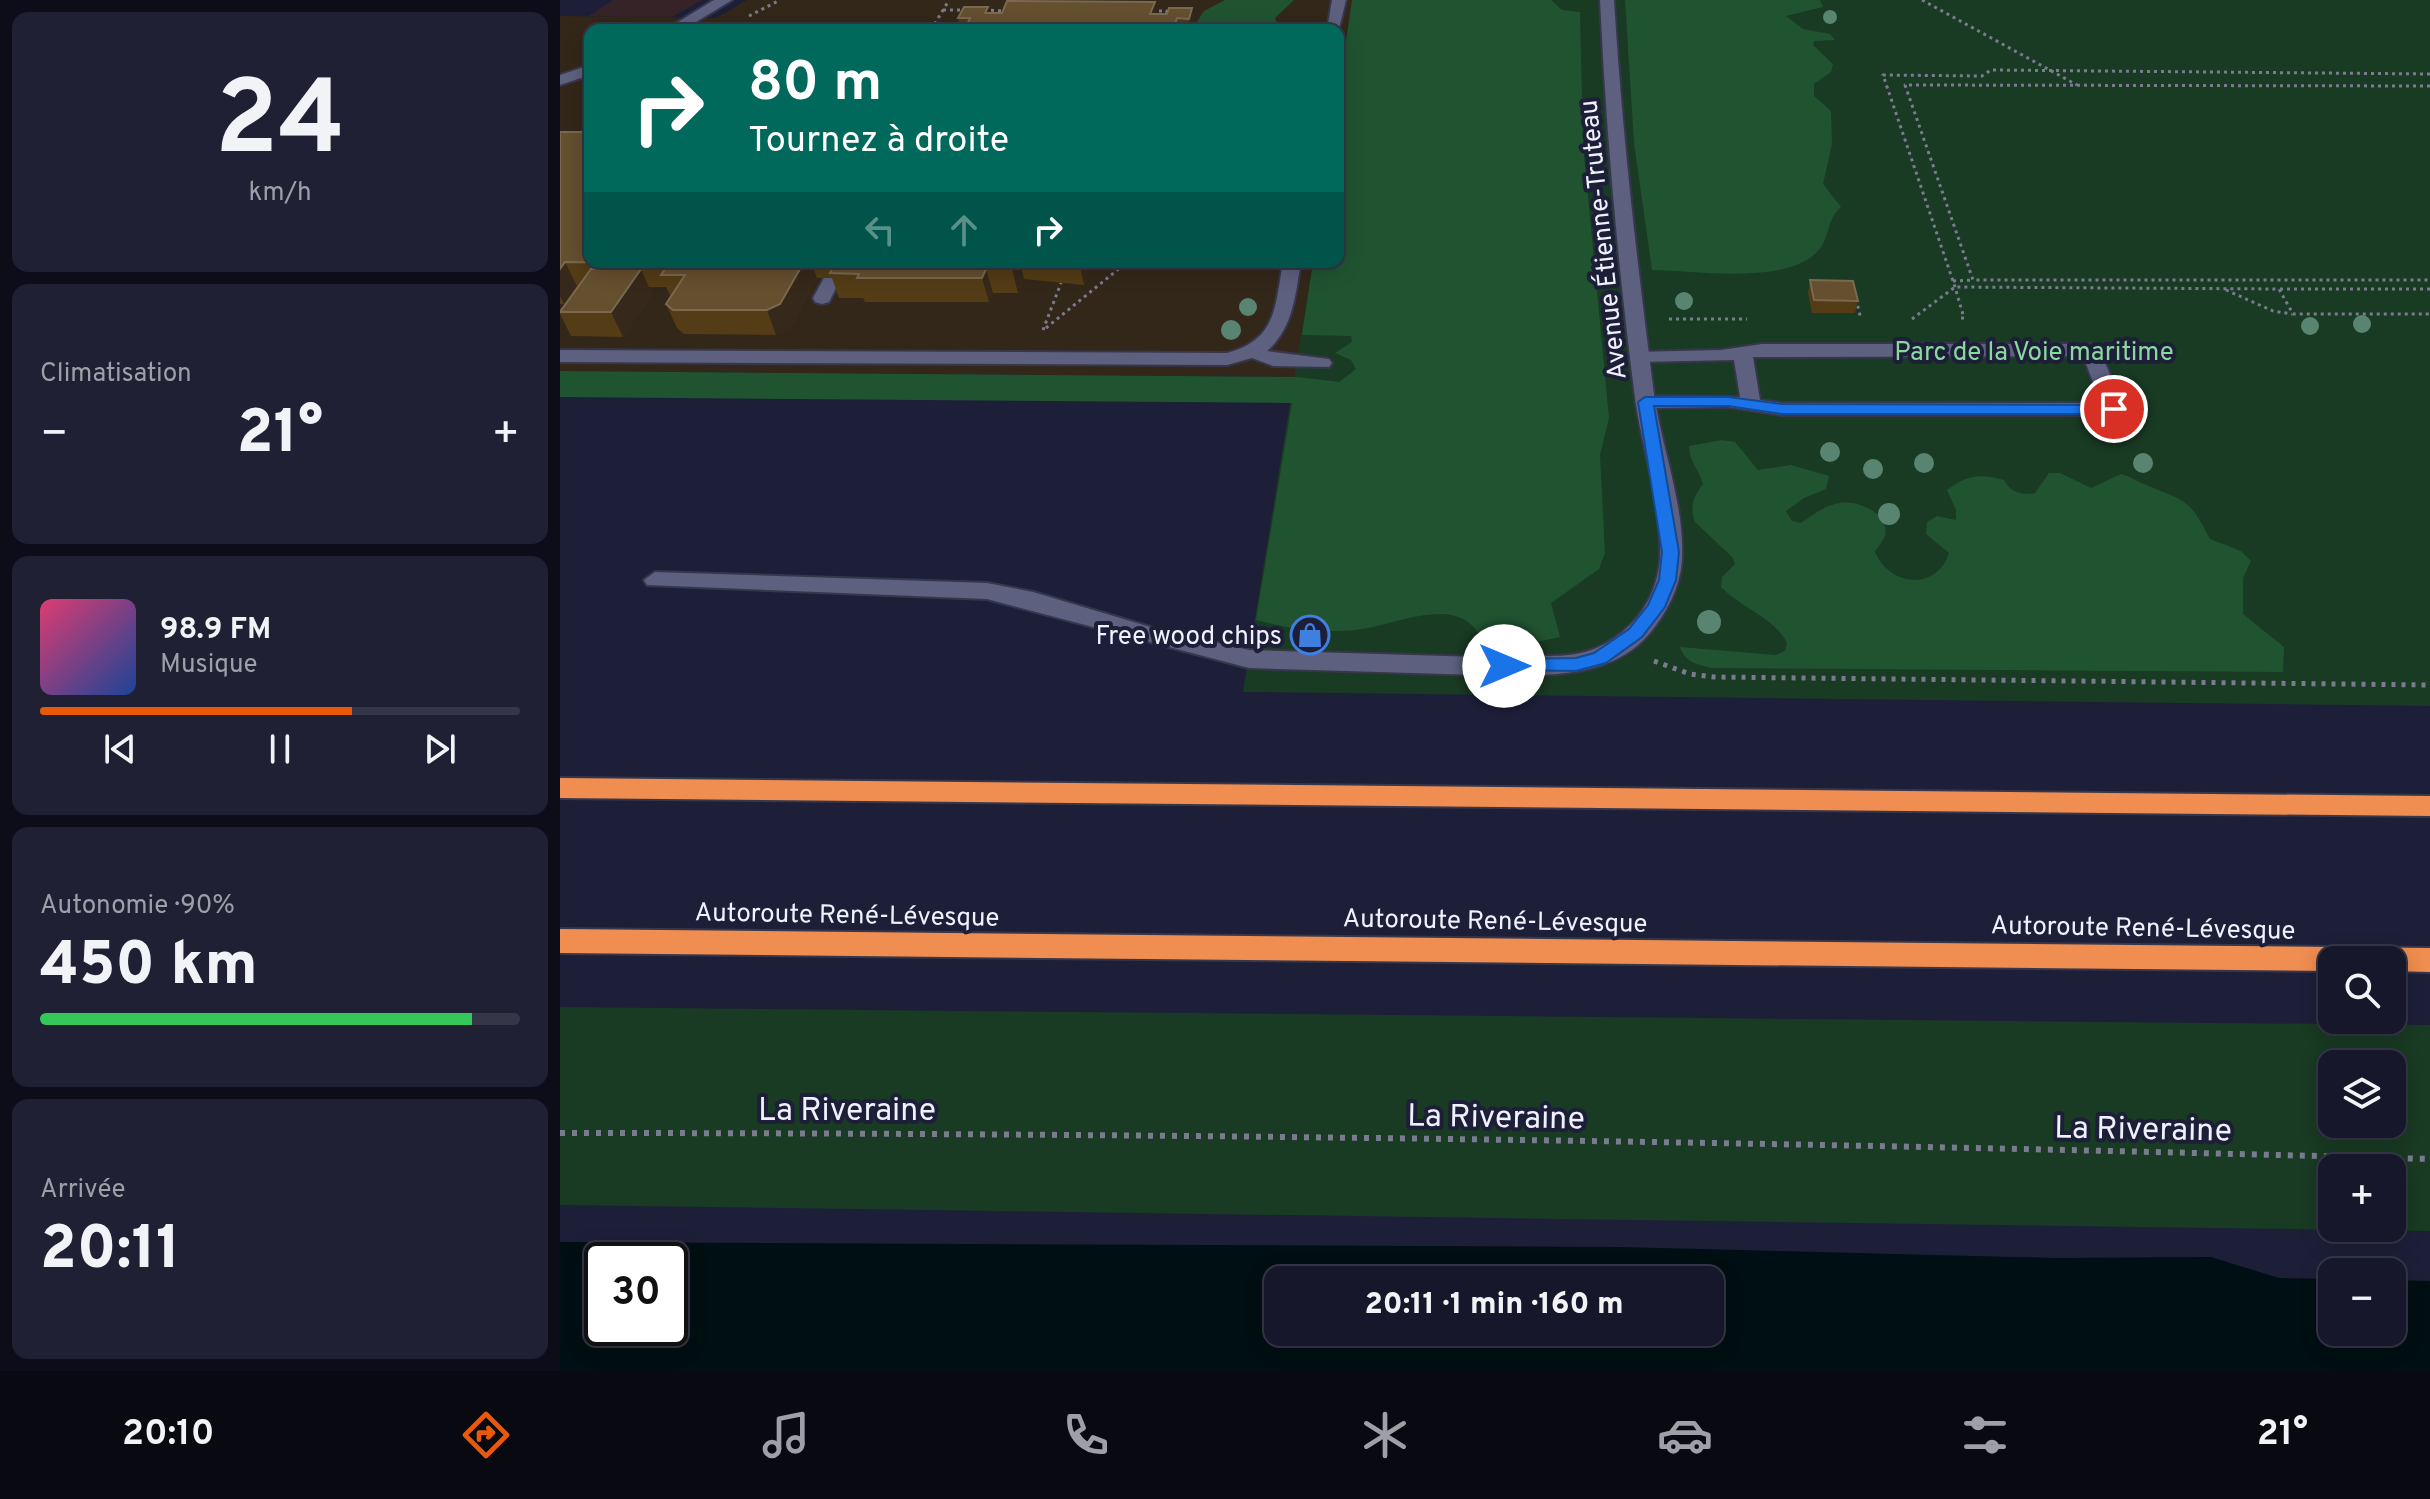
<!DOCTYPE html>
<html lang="fr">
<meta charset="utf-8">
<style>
body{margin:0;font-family:Overpass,sans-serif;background:#1f2033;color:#f1f3f6;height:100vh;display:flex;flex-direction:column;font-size:30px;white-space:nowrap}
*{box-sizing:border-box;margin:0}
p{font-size:26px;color:#9e9fa9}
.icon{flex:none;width:44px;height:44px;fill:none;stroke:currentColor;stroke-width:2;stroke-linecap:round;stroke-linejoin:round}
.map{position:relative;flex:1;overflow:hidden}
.sheet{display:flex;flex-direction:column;gap:12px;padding:12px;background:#0c0d18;width:560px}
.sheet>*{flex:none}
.banner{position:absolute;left:24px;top:24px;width:760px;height:244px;border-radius:16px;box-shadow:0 4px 20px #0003,0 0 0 2px #353647;background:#00695c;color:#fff;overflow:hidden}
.controls{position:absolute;left:1758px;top:946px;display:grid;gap:16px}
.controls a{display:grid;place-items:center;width:88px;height:88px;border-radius:16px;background:#16172b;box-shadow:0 4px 20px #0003,0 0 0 2px #353647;font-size:40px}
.speed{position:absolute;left:24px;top:1242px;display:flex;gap:16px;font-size:40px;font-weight:700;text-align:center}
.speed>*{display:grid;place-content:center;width:104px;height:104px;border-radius:50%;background:#16172b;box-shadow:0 4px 20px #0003,0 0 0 2px #353647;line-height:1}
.speed .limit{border:4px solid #111;border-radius:12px;background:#fff;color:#111}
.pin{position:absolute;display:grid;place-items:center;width:68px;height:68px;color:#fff;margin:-34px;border:4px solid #fff;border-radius:50%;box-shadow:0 2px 8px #0007}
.me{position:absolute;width:88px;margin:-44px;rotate:90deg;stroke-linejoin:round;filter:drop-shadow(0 0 6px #0008)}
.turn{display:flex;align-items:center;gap:28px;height:168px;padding:0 32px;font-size:36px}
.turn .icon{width:104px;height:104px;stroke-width:2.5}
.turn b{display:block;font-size:56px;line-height:68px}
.lanes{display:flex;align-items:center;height:76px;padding:0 32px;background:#0003;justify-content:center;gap:40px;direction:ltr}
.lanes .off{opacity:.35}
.big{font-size:60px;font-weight:800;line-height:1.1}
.sheet .card{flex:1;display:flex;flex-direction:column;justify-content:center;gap:12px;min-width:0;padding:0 28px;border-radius:16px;background:#1f2033}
.sheet .dial{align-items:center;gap:0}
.dial b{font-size:104px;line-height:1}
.song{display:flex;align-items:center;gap:24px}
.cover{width:96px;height:96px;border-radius:12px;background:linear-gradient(135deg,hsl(340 70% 55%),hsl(220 70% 35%))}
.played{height:8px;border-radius:4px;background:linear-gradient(90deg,#ea580c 65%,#353647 65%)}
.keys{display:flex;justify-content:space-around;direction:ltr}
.heat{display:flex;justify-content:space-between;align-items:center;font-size:44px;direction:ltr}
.charge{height:12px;border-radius:6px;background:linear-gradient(90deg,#34c759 90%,#353647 0)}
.trip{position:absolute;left:704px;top:1266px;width:460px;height:80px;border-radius:16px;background:#16172b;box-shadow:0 4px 20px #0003,0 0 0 2px #353647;font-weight:800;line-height:80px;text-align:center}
.tab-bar{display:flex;height:128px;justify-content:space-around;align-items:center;background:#090911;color:#9e9fa9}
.tab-bar .icon{width:56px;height:56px}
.tab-bar .current{color:#ea580c}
.tab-bar b{font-size:36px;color:#f1f3f6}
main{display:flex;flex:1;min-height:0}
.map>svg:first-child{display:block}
.commercial{fill:#362327}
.education{fill:#332719}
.green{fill:#193a23;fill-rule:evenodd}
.forest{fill:#205431}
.water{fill:#000f13;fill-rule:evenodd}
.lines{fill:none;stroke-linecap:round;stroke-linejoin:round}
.lane-casing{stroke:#36374b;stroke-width:4}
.street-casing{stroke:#36374b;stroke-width:4}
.highway-casing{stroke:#36374b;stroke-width:4}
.path-far2{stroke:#7a7b8f;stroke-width:3;stroke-dasharray:3 4;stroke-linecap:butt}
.path-far1{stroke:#7a7b8f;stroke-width:5;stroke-dasharray:4 6;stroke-linecap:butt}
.path{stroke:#7a7b8f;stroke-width:6;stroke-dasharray:5 7;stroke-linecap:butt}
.lane{fill:#5d607f;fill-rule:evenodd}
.street{fill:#5d607f;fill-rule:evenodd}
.highway{fill:#f08d50;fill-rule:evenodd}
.tree{fill:#598471}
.wall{fill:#533c16}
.shaded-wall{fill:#36281a}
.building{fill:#644f2f;stroke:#7a684f;stroke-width:2}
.route{fill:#1a73e8;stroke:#114b97;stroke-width:2}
.labels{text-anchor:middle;stroke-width:8;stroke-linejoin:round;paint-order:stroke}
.street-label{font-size:26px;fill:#f0f1fc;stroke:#1d1f39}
.park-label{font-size:26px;fill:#8ad79f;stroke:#1d1f39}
.poi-label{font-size:26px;fill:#f0f1fc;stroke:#1d1f39;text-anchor:end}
.near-street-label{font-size:32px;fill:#f0f1fc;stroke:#1d1f39}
</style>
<main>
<section class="sheet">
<div class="card dial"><b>24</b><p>km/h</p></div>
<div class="card"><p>Climatisation</p>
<div class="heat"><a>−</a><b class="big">21°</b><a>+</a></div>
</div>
<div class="card">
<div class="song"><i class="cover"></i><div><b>98.9 FM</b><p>Musique</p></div></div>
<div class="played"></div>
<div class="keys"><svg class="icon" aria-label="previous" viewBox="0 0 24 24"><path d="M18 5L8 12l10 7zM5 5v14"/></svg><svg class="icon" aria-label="pause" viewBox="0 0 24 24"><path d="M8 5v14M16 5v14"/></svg><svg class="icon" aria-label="next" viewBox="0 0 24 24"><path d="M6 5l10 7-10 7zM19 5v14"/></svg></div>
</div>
<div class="card"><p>Autonomie · 90%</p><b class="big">450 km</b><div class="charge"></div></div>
<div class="card"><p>Arrivée</p><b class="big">20:11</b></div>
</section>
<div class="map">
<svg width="1870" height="1371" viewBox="0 0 1870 1371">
<rect width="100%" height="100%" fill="#1d1f39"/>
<path class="commercial" d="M53,0H142L110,18L29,16Z"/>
<path class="education" d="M187,0H792L778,96V30H30V262H753L737,377L0,371V16L156,18Z"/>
<path class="green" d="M792,0H1870V706L683,692L753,262H778V96Z
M0,1007L1870,1025V1231L0,1205ZM1772,1064H1832V1124H1772ZM1772,1168H1832V1228H1772Z"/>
<path class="forest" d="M665,0H734L715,18L720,30H640L636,23L644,11Z
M792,0H991L1002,10L1020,12L1023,144L1049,418L1040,455L1045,553L1039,569L991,603L1000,637L960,646L923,644C905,591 842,623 802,629C767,634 730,629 696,620L732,403L0,397V371L737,377L779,382L796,369L791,360L775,353L792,342L791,336L742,335L753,262H778V96Z
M1065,0H1260L1263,7L1226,16L1243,29L1270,34L1275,40L1254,41L1253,45L1273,64L1271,72L1254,84V96L1271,111L1272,144L1263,184L1281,207C1265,221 1271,240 1255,254C1222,284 1136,271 1092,270L1074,143Z
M1162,440L1175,442L1198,470L1231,465L1269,476L1266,489L1244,498L1226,511L1232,521L1241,523C1253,515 1265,505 1280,503C1297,500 1330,513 1325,535C1323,541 1318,547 1315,552C1330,587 1377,591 1389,553L1366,534L1367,522L1377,516L1396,520V510L1387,490C1406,475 1420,473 1444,480C1451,493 1461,495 1475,493L1489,473H1500L1531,488L1561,474C1570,476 1576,481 1584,484C1625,502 1628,496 1650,539L1681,551L1691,561L1683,578V614L1724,647L1723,672L1151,668C1136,664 1125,662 1120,647L1216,655L1225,651L1227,643C1216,619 1180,607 1161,587L1162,577L1175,564L1173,558L1135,522C1129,507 1134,496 1143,484C1139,469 1129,462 1129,446Z"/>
<path class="water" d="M0,1242L1060,1247L1497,1258L1651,1257L1719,1278L1772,1279V1332H1832V1280L1870,1281V1371H0ZM42,1260H110V1328H42ZM718,1280H1150V1332H718Z"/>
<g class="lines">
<g class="lane-casing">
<path id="lane" d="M154,0H172L123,30H105Z
M772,0H786L778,33V30H767Z
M30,65V75L0,85V75Z
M723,262H741C735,295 734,327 707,351L769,359L772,363L769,367L713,366L692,358L667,365L0,362V350L667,353C717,340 715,306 723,262Z
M272,273L281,278L269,302L262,304L255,302L253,298L266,274Z
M1202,344H1530L1540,350L1564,409L1554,415H1222L1168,407L1085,408L1075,402L1085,396L1180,397L1174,360L1080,362L1070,356L1073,352L1161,350ZM1523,356L1541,403H1222L1200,400L1193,357Z
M95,572L427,583L473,592L597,629L689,650L919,657L927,660L931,666L927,672L919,675L689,668L427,599L87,585L84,580Z"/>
</g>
<g class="street-casing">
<path id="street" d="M1040,0H1054C1062,132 1077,263 1094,394C1102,449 1125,506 1122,561C1120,588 1107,612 1090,633C1050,682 976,675 919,675L911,672L907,666L911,660C967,643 1017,678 1071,624C1088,607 1098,583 1100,559C1103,505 1082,451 1075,398C1058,266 1046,133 1040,0Z"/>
</g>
<g class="highway-casing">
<path id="highway" d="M0,778L1870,796V816L0,798Z
M0,929L1870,948V972L1832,971V960H1772V971L0,953Z"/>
</g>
<path class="path-far2" d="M1362,0L1517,85
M383,10H406
M424,10L446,11
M592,11H607L600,30
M189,16L220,0
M371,30L389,0
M1870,86L1345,85L1413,280H1870
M1393,281L1413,280
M1720,289H1870
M1666,290L1713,311L1732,314
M1296,299L1301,319
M1401,318H1404L1395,287L1323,75L1422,76L1431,70L1870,74
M1109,319H1187
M1352,319L1395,287L1719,289L1733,314H1870
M486,328L561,267
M483,330L501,283"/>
<path class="path-far1" d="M1094,661L1130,674L1154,677L1870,685"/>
<path class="path" d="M0,1133C623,1133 1247,1142 1870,1159"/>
<use href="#lane" class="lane"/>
<use href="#street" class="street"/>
<use href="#highway" class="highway"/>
</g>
<g class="tree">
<circle cx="1270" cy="17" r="7"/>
<circle cx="1124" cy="301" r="9"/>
<circle cx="688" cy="307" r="9"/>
<circle cx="1802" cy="324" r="9"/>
<circle cx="1750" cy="326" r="9"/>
<circle cx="671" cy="330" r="10"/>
<circle cx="1270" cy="452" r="10"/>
<circle cx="1364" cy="463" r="10"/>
<circle cx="1583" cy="463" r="10"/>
<circle cx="1313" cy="469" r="10"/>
<circle cx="1329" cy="514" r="11"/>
<circle cx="1149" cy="622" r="12"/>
</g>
<path class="wall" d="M632,8L635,27L400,25L398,18L430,13L607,14Z
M0,132L30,262H531L524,285L464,279L458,293H433L429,302H305L303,298H279L272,278H257L230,329L216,335L124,334L117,328L106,304L111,297L106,287H89L92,294L63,337L11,336L0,314V310L18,286L4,304H0Z
M1250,280L1298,301L1295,313H1252L1248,293Z"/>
<path class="shaded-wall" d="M595,2L598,24L590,14Z
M632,8L636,30H631L629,19Z
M5,262L17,286L4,304L0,296V269Z
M244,262H251L257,278L230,329L216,335L207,310Z
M455,262H460L464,279L458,293L452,269Z
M519,262H531L524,285Z
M81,269L92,294L63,337L51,312Z
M426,269L433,293L429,302L422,278Z"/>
<path class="building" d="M447,1L595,2L590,14H607L609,8H632L629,19L617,18L614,27H640L639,30H387L390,25H407L410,18H398L404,7H428L425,13H442Z
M0,132H30V262H244L220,304L207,310H113L106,304L125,275H101L109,263L5,262L0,269Z
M276,262H455L452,269H426L422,278H297L299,274L270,273Z
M31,269H81L51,312H0Z
M1250,280L1293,281L1298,301L1254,300Z"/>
<path class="route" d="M1085,397H1168L1222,404L1554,405L1562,409L1554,414H1222L1168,406H1094L1119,552L1116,580L1105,607L1082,637L1046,663L1016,671L938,670V661L944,659L1016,658L1034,653L1069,629L1088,605L1099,580L1102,552L1078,402Z"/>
<defs>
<g id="shop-ring" transform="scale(2)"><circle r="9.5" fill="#1d1f39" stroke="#3f7fe0" stroke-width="1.5"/><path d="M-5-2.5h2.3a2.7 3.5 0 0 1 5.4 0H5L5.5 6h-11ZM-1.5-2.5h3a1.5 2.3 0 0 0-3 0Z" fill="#3f7fe0"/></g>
</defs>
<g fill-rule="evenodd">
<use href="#shop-ring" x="750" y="635"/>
</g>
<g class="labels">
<g class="street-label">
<text transform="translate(1042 240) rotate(-96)" y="9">Avenue Étienne-Truteau</text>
<text transform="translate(287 914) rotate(1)" y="9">Autoroute René-Lévesque</text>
<text transform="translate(935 920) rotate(1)" y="9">Autoroute René-Lévesque</text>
<text transform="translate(1583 927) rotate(1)" y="9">Autoroute René-Lévesque</text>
</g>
<g class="park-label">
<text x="1474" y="360">Parc de la Voie maritime</text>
</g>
<g class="poi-label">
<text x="722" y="644">Free wood chips</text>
</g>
<g class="near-street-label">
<text x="287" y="1120">La Riveraine</text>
<text transform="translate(936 1116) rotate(1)" y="11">La Riveraine</text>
<text transform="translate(1583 1128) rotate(1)" y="11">La Riveraine</text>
</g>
</g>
</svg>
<div class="controls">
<a><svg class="icon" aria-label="search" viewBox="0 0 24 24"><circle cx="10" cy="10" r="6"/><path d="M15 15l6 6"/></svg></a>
<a><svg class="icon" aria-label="layers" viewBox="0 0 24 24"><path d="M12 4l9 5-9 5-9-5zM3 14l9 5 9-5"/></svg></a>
<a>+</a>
<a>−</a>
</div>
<div class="speed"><div class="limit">30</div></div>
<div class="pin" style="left:1554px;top:409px;background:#d93025"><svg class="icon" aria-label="arrive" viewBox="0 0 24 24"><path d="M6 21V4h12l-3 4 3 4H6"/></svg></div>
<svg class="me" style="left:944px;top:666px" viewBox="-20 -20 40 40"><circle r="19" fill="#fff"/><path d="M0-13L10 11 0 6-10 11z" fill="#1a73e8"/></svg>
<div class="trip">20:11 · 1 min · 160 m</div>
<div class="banner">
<div class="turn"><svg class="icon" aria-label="right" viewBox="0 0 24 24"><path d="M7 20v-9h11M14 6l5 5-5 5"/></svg><div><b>80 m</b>Tournez à droite</div></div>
<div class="lanes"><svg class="icon off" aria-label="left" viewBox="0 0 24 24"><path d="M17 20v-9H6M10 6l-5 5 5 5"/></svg><svg class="icon off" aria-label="ahead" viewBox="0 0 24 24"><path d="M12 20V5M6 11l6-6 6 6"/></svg><svg class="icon" aria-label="right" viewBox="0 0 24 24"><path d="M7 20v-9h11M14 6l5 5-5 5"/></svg></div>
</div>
</div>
</main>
<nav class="tab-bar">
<b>20:10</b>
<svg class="icon current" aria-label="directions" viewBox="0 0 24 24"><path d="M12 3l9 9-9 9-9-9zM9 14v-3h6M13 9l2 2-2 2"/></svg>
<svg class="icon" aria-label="music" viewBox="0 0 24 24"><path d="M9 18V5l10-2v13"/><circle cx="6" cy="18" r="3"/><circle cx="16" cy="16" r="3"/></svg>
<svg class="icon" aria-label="phone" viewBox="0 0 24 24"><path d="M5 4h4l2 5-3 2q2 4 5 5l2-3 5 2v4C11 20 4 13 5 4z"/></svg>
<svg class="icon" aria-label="climate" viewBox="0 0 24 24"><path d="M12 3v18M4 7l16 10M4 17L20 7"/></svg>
<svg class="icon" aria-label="car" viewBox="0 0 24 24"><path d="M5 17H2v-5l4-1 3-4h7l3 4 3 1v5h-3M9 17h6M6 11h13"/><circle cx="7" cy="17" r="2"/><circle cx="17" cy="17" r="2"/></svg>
<svg class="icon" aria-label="filters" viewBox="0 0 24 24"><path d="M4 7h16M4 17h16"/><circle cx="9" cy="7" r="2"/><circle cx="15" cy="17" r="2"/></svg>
<b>21°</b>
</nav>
